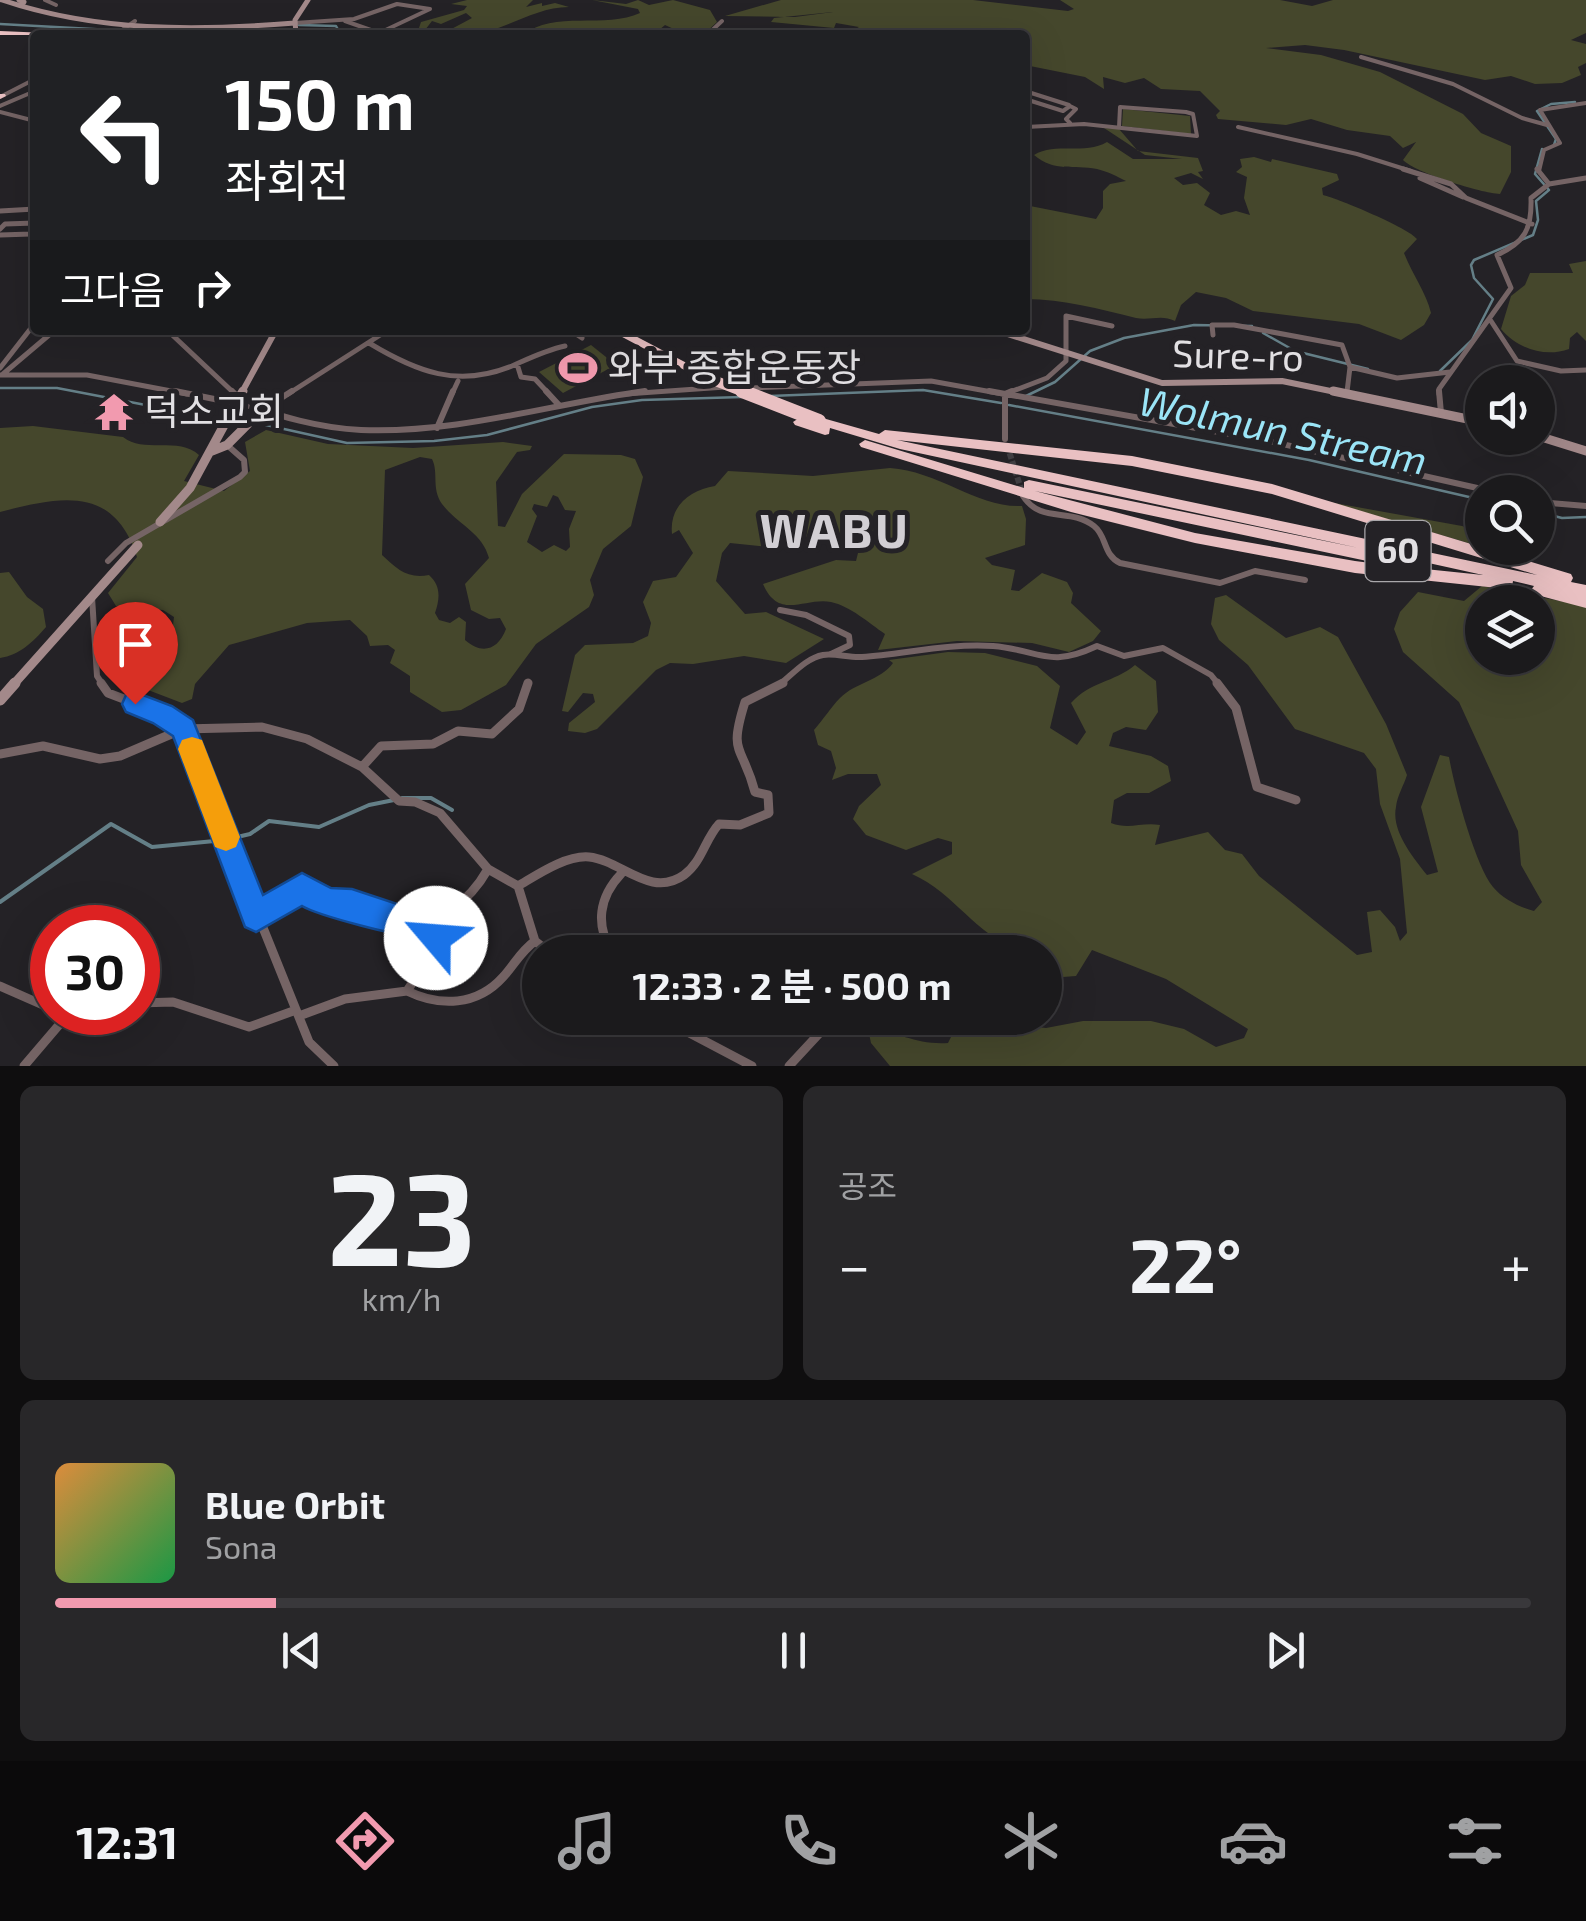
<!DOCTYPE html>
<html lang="ko">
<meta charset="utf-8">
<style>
body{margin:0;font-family:"Exo 2","Noto Sans KR",sans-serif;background:#282729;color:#f1f3f6;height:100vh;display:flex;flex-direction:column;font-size:38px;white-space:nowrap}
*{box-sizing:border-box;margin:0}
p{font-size:32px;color:#a0a1a3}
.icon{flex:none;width:55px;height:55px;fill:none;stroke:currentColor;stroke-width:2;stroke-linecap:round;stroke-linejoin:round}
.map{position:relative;height:1066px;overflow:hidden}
.side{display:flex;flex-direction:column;gap:20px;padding:20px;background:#0f0e0f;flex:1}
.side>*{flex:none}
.guide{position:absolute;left:30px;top:30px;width:1000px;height:305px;border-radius:10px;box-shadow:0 10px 40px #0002,0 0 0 2px #39383b;background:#202124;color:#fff;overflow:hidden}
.fabs{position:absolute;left:1465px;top:365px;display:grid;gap:20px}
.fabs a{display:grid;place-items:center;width:90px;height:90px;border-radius:50%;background:#1b1a1c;box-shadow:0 10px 40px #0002,0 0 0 2px #39383b;font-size:50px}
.speed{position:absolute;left:30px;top:905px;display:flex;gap:20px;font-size:50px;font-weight:700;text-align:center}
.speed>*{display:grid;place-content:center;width:130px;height:130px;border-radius:50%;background:#1b1a1c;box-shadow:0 10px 40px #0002,0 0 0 2px #39383b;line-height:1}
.speed .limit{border:15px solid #d22;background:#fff;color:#111}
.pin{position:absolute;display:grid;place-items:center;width:85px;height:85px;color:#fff;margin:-102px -42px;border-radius:50% 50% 50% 0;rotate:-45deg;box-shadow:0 0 10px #0007}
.pin .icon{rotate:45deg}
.me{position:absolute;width:110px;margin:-55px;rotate:297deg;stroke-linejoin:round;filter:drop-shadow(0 0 8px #0008)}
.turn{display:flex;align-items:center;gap:35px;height:210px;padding:0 30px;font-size:45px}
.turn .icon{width:130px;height:130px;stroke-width:2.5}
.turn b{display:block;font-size:70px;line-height:85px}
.then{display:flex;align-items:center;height:95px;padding:0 30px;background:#0003;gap:20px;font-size:38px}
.big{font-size:75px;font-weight:700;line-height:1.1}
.side .widget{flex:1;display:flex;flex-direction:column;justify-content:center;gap:15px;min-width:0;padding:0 35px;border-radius:15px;background:#282729}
.side .dial{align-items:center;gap:0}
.dial b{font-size:130px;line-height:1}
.song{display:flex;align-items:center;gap:30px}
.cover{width:120px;height:120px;border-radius:15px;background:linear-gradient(135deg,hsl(30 70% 55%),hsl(140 70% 35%))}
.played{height:10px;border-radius:5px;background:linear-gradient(90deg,#f29aaf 15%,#39383b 15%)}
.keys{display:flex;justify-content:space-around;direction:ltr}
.heat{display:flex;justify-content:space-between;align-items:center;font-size:55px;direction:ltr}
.side .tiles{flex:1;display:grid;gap:20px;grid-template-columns:1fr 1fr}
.widget:last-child{grid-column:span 2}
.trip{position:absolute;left:522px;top:935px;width:540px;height:100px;border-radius:50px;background:#1b1a1c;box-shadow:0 10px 40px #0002,0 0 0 2px #39383b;font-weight:700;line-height:100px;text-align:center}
.dock{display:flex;height:160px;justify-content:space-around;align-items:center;background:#0b0a0b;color:#a0a1a3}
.dock .icon{width:70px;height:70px}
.dock .on{color:#f29aaf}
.dock b{font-size:45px;color:#f1f3f6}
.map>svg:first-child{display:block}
.green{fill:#45472c;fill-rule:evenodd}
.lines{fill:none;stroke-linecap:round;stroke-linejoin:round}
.stream-far1{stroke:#647f87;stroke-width:2.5}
.stream{stroke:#647f87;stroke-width:4}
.street-tunnel{stroke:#403e42;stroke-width:6;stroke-dasharray:6 2.5;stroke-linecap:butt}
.street-far3{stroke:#756465;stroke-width:4}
.street-far2{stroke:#756465;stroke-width:5}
.street-far1{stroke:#756465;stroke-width:6}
.street{stroke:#756465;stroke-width:9}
.secondary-far3{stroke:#a3898a;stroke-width:5}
.secondary-far2{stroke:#a3898a;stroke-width:6}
.secondary-far1{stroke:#a3898a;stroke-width:9}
.secondary{stroke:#a3898a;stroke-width:11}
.highway{fill:#e9c0c2;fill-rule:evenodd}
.highway-bridge-far1{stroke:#e9c0c2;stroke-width:10}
.highway-bridge{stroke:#e9c0c2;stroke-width:14}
.route{fill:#1a73e8;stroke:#114b97;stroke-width:2.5}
.slow{fill:#f59e0b}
.labels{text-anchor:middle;stroke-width:10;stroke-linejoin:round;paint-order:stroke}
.shield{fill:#242226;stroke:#a9a7aa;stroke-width:2.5}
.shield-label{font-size:35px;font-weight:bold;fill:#e2e0e3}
.street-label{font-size:38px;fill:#e2e0e3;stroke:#242226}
.poi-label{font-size:38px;fill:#e2e0e3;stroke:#242226;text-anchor:start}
.water-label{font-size:40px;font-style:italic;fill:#9be5f7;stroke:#242226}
.district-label{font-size:48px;font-weight:bold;letter-spacing:2.5px;fill:#d2cfd4;stroke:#242226}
</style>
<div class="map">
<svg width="1586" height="1066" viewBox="0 0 1586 1066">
<rect width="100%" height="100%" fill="#242226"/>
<path class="green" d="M467,0H533L526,7L542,3V6L555,3L569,7C525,7 488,46 444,33L472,18L466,13L441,24L432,21L425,30L419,28L421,22L464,10L467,6L451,4Z
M592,0L626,4L638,0L649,5L673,0L710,10L717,22L703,35H687L665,25L653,35H524C552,10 607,29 640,13L638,9Z
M781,0H973L1068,11L1074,9L1060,0H1280L1312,6L1333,0H1586V33L1571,40L1586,44V63L1578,67L1581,75L1562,83L1535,84L1511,76L1485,80L1344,50L1305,45L1266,48L1321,55L1380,72L1463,114L1481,133L1511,146V172L1500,194C1481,193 1416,173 1403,160L1416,142L1403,148L1390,136L1347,130L1311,119L1286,125L1218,119L1216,115L1220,111L1200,91L1161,89L1144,78L1125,83L1103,77L1104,89L1085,77L1025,65V35H852L850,32L859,27L836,23L834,28L771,22L774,18L833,12L795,17L725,16Z
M1123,109L1190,116L1191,134L1122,126Z
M1104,128L1119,129L1138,151L1198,158L1203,171L1198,172L1203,179L1191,173L1174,178L1183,185L1197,183L1210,193L1204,205L1221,215L1236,211L1250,215L1244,198L1247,177L1236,172L1242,167L1240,159L1254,157L1271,162L1272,159L1337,174L1339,180L1322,188L1323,195C1339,199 1409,228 1417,239L1404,253C1412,274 1426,292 1431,313L1424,325L1401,340L1359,324L1253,311L1226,298L1196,292L1181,305L1175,321C1161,314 1150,321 1136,318C1099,309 1064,299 1025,299V205L1096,219L1103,208V191L1110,184L1126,181C1116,176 1109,172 1097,169C1073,164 1055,173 1034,155C1055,142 1085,155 1107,142L1133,159H1182L1145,155Z
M1586,261V341L1577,332L1570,338L1569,349C1544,358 1517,348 1501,329L1511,296L1525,285L1530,273H1573L1569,264Z
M591,345L616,365L563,393L539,372Z
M33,426L123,437C145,454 178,436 199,455L184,481L224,491L250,471L245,442L266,430L328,444L413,448L503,442L532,446L530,450L517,452L496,482L498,526L505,527L522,494L564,454L621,455L635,459L643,477L631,526L603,549L590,580L594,595L589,607L536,644L506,685L461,710L442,712L410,692V676L390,663L395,650L388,645L370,646L367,636L350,620L307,623L229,645L195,684L192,699L182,703L148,690L137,681L172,633L174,617L163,610L116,606L108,593L137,557C114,485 61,496 0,512V428ZM420,457L432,459C439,473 431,488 442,504C458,525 482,532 489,558L465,584L471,610L489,619L500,618L506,629C498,650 482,655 465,640L466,622L459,617L450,623L439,620L435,613C440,598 441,586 429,575C407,579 397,569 382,555L385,470ZM553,495L558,497L565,510L576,511L569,529L570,547L566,551L554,545L542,552L527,542L537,516L532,509L534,504L547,507Z
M890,468C938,471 978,508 1022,506L1026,519L1025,545L985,558L992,565L1015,570L1011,590L1019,591L1042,573L1067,582L1073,593L1071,603L1101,631L1093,641L1069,652L1032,643L957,641L878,650L885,634C869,623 850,606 831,602C805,597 779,621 763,584L836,560L856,561L861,541L853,537L779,548L730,543L722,553L716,581L745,614L766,612L824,639L786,663L744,656L693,664L670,663L656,670L597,729L585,733L568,731L569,723L595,702L593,694L583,693L568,712L562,711L575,655L585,645L633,643L648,636L651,623L643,602L653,581L676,577L693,553L679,530L672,534C669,506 690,490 715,486L728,471L813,476Z
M1329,502L1462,526L1482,533V547Z
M9,572L27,597L43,609L46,627C33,642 20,655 0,658V573Z
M1482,586L1586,606V1066H890L871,1043L868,1029C900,1032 916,1045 948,1043L960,1019L1046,1028L1083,1021H1151L1184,1029L1216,1047L1244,1038L1248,1029L1166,979L1092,950L1076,976L1050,978L1045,974V952C981,952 964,897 912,874L952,854V842L938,838L906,850L866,835L853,819L859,806L881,785L877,774H848L832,780L836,768L831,751L818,745L814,730C823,720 831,707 840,698C856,682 880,681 893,663L889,660L948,652L985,653L1037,666L1060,686L1050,728L1077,745L1086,732L1071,703C1091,681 1113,683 1135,665L1156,681L1158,712L1146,730L1126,727L1113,733L1109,746L1151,756L1168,766L1171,781L1149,793H1127L1114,800L1111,823C1129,830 1141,822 1160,825L1155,845L1208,832L1225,850L1242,854L1259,876L1357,955L1372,952L1367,912L1380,910L1395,927L1400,941L1407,933L1400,859L1380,804L1376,769L1364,753L1295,729L1248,665L1219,640L1211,624L1215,598L1226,595L1286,638L1320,627L1338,637L1386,724L1407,775C1404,785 1397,796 1396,807C1391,831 1413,857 1427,875L1438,872L1421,807L1440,755L1449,757C1454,786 1475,865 1493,887C1503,899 1519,907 1534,911L1542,902L1521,865L1518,831L1459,702L1403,652L1394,629L1400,612L1418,592L1464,601ZM1482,602H1538V658H1482Z"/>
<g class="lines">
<path class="stream-far1" d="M0,24L111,30
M299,25L336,26L341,35
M204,30L226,29
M129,32L166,29
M1554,145L1556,139L1537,111L1551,104L1575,102
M1263,333L1295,351L1368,369
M1440,371L1472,340L1493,299L1474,278L1471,265L1474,260L1533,235L1538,220L1536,201L1549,190L1535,174L1542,149
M0,388H57L224,420
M770,396L923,390L1001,403
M1026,396L1055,382L1090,351L1124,338L1194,325L1252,326
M1009,405L1309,460L1482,500
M257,423L347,443L434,441L487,435L592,407L642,400L742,397
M1538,512L1562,518L1586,517"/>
<path class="stream" d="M402,798H431L452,810
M233,838L250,834L269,821L319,827L369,805L394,800
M0,902L111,824L152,847L225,840"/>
<path class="street-tunnel" d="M1007,445L1023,495"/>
<path class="street-far3" d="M45,0L56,5
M345,21L385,35
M295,23L354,19L397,4L430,9L375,35
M115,35L135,21
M707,35L722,21
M1361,57L1453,84L1522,118L1547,125
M1025,91L1069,105
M0,97L35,79
M1025,99L1063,111L1070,106
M0,106L35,91
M1070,106L1076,109L1066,119L1070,123
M0,112L35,121
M1026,127L1084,124L1197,136L1193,114L1186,112L1120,107L1119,127
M1238,127L1357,154L1411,171
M1539,171L1544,150L1560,143L1540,110L1586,103"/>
<path class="street-far2" d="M1403,169L1451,184L1466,198L1532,224
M1537,169L1549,184
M1420,178L1463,197
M0,211L35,209
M0,229L5,224L35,223
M0,235L31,234L35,229
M1491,321L1517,361L1561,371L1586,370
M167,330L235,394
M570,330L582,338
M1213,335L1212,325H1234L1342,345L1350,367
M369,343C417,372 458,388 512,366C530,358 546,350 565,346
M517,364L521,377L535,379L549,394
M0,368L35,323
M3,374L55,330
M0,375H87L187,394
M748,388L931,381L1003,394
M1347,392L1350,367L1397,378L1450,372
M288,394L388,330
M452,394L458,381
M626,394L725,387
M1005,394L1047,378L1066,361V316L1112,326
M1439,394V389L1511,288L1497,255C1525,242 1532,229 1531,198L1549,184L1586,178"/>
<path class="street-far1" d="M175,391L229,402
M232,391L237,396
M546,391L558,404
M989,391L1269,441L1495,492
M1439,391L1441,413
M240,403C280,416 318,428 361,430C456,434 551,404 645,391
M261,411L292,391
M437,428L453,391
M1005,439V394L1012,391
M1023,496C1041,524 1070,507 1094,526C1107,536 1103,555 1120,563L1220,583L1255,571L1305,580
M1538,502L1586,506
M108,561L126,543L240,477L245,472L244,460L227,445
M92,597L97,676L103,685
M780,610L806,615L849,636L850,645L831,654
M779,685C792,675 806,658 823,655C835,653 849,658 862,657C905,654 948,643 993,646C1040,650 1048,669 1097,646L1124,656L1163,648L1211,675L1219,685"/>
<path class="street" d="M101,683L108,693L163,714L183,729L309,1042L334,1066
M1217,683L1236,708L1257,787L1296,800
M0,754L43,746L100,759L120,756L183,729L262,727L307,739L362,767L399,801L415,802L440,813L488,869C471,899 436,931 399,922C383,918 369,909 354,904C336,899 319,898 302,888L256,917
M362,767L381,746L433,744L458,731L492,734L519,709L528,683
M518,886C537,875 566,855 589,857C621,860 650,899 684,875C702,862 705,839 719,824L740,825L769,813L768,795L755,792C742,743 728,756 745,702L783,683
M535,941L549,952
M612,952C595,925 599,897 621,874
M0,986L52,1009
M407,991C440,1007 477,1006 503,977C514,965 521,951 535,941L518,886L488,869
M138,1003L173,1002L249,1027L296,1010
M299,1016L345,999L407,991L434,950L433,918
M661,1018L752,1066
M24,1066L70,1012
M789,1066L828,1024C866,1023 908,1030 943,1018"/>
<path class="secondary-far3" d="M2,0C96,32 197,31 295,23
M19,0L24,2
M296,35L295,20L308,0"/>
<path class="secondary-far2" d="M995,330L1162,383L1282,381L1345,394
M241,394L276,330"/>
<path class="secondary-far1" d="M1333,391L1482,422
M240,396L243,400L230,404L231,398Z
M240,396L243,391
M1538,436L1586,451
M212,451L227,445L260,412
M160,522L190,488L235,405
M13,685L138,545"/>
<path class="secondary" d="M0,700L15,683"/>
<path class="highway" d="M0,31L47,33L51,35H0Z
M0,94H5L6,96L0,99Z
M609,330H624L719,380L717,383H709Z
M819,417L879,434L885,430L1132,456L1272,484L1571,574L1573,578L1571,582L1586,585V608L1533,594L1531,590L1534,586L1513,581L1512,587L1507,589L1355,573L1195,543L1071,512L861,447L859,444L865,440L1024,488V482L1029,480L1359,548L900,449L830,428L829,434L825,435L795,425L793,422L799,418L814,423L815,418ZM897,440L1132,466L1272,494L1537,575ZM1035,491L1386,565L1355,561L1195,533ZM1424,562L1483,575L1425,569Z"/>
<path class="highway-bridge-far1" d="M713,380L749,394"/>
<path class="highway-bridge" d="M742,391L819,421"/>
</g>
<path class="route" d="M135,692L172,706L193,720L263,895L302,873L331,888L352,889L406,907L433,902L444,907C450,922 453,934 447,949L436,953L424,949L420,936C404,939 317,915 302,906L256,932L245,927L173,736L153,723L126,712L122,704L126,695Z"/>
<path class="slow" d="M192,737L202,740L240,837L236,847L226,851L215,847L178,749L182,740Z"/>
<defs>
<g id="stadium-bare" transform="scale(3)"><path d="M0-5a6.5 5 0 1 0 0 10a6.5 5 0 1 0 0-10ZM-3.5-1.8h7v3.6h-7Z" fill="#f29aaf" stroke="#242226" stroke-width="2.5" paint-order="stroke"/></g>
<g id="temple-bare" transform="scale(3)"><path d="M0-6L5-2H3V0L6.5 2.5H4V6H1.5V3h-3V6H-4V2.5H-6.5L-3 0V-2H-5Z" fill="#f29aaf" stroke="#242226" stroke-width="2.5" paint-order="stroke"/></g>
</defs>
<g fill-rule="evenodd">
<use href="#stadium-bare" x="578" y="368"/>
<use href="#temple-bare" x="114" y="412"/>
</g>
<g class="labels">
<rect class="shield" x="1365.5" y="521" width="65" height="60" rx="8"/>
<g class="shield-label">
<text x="1398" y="563">60</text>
</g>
<g class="street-label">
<text transform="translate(1238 356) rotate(2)" y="13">Sure-ro</text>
</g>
<g class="poi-label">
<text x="608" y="381">와부 종합운동장</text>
<text x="144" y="425">덕소교회</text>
</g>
<g class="water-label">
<text transform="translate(1283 431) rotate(12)" y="14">Wolmun Stream</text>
</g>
<g class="district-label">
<text x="835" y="548">WABU</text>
</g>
</g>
</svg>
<div class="fabs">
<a><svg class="icon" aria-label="sound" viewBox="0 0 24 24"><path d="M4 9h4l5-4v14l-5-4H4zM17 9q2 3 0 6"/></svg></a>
<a><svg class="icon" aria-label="search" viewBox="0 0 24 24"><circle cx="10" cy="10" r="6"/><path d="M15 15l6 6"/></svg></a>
<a><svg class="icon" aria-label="layers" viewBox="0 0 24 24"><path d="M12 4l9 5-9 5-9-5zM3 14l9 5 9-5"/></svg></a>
</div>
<div class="speed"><div class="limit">30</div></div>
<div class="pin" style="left:135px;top:704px;background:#d93025"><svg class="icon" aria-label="arrive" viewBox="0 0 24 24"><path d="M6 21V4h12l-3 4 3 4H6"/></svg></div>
<svg class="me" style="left:436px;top:938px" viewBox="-20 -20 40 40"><circle r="19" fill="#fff"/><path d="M0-13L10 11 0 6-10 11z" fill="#1a73e8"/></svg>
<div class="trip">12:33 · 2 분 · 500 m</div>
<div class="guide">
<div class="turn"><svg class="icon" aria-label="left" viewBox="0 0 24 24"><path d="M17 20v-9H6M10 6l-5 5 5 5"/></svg><div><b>150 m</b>좌회전</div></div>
<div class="then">그다음<svg class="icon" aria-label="right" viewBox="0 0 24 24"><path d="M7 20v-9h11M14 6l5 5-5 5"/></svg></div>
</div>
</div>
<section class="side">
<div class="tiles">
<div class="widget dial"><b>23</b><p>km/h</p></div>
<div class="widget"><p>공조</p>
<div class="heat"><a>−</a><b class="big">22°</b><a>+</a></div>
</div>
<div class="widget">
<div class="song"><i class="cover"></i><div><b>Blue Orbit</b><p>Sona</p></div></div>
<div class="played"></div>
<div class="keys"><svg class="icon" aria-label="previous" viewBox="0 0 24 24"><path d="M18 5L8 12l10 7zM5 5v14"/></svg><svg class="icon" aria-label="pause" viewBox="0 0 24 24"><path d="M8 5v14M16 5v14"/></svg><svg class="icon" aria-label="next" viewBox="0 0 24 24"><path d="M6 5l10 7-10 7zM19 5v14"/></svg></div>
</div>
</div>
</section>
<nav class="dock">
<b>12:31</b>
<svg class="icon on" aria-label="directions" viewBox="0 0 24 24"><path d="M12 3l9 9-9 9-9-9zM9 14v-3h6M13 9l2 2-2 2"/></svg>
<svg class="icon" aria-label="music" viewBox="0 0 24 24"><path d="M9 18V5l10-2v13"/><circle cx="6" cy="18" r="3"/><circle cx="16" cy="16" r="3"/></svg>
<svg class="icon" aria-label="phone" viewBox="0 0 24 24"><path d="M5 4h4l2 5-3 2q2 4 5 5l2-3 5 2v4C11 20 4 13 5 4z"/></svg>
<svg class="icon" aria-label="climate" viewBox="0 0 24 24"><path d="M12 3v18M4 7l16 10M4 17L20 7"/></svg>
<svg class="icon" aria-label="car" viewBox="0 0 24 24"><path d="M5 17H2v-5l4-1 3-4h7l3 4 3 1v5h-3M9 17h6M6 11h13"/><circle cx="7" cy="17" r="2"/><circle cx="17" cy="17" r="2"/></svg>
<svg class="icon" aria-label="filters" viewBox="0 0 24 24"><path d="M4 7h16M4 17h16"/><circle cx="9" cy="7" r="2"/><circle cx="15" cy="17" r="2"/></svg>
</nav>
